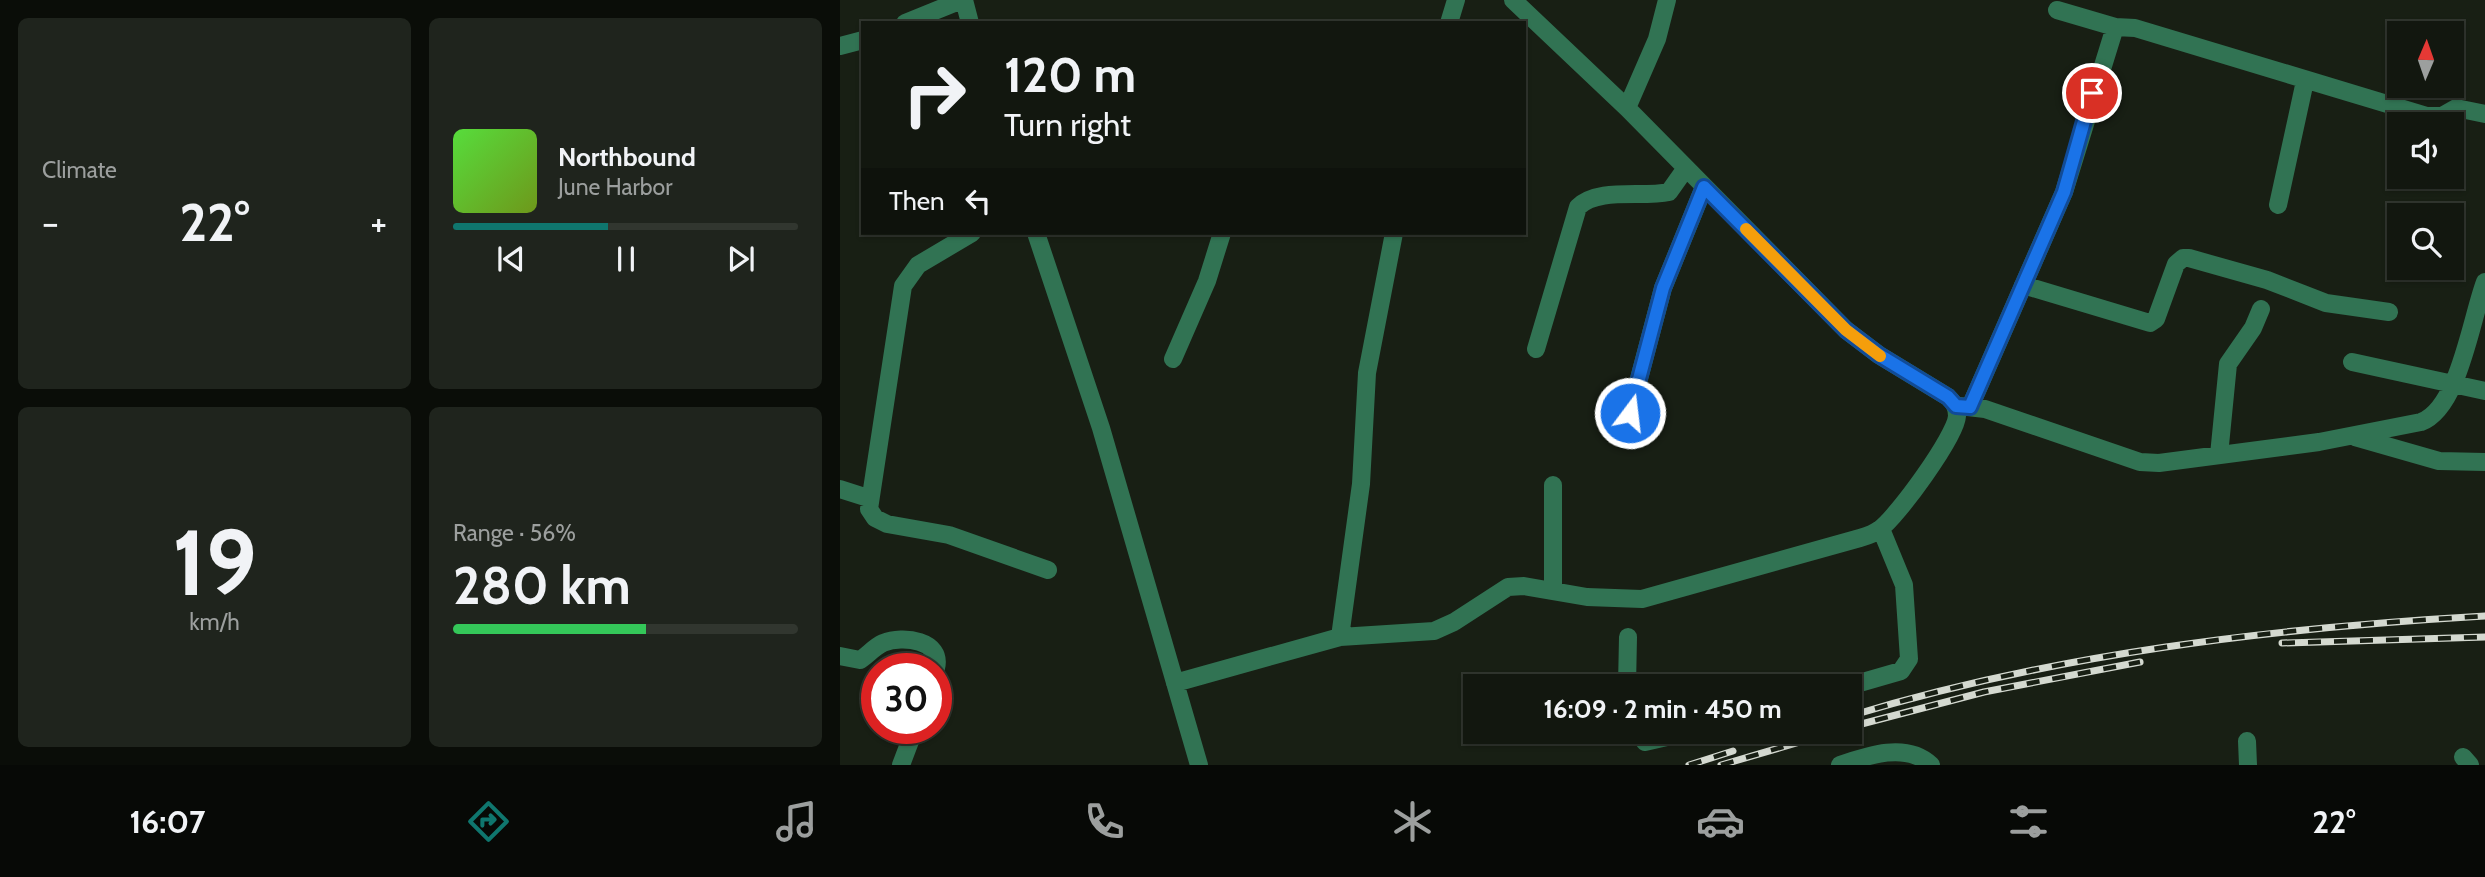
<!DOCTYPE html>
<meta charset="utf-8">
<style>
body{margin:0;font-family:Cabin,sans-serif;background:#1f241d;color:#f1f3f6;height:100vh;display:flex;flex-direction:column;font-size:26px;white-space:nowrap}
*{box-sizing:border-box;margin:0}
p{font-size:23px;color:#9c9f9e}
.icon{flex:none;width:38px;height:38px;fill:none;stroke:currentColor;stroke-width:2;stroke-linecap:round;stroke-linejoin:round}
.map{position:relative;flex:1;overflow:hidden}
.drawer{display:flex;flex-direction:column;gap:18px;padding:18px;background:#0a0d08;width:840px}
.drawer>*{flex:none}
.hud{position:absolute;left:21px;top:21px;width:665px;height:214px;border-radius:0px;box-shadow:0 2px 5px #0004,0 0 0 2px #31362f;background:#12170f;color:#f1f3f6;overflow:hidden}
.needle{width:46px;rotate:2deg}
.tools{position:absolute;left:1547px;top:21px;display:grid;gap:14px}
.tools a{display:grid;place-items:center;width:77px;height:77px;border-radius:0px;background:#12170f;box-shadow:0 2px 5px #0004,0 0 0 2px #31362f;font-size:35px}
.speed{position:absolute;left:21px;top:653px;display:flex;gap:14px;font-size:35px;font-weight:700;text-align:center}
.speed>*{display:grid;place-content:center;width:91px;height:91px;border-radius:50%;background:#12170f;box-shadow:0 2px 5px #0004,0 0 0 2px #31362f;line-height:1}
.speed .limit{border:10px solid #d22;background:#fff;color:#111}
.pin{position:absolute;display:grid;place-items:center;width:60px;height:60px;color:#fff;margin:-30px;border:4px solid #fff;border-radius:50%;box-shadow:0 2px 7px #0007}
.me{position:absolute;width:77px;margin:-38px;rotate:15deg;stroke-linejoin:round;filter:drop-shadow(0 0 5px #0008)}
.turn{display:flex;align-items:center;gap:24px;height:147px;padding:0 28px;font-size:32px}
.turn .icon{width:91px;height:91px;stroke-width:2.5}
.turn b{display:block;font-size:49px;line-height:60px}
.then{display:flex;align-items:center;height:66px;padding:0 28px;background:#0003;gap:14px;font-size:26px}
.big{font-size:52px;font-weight:700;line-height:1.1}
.drawer .card{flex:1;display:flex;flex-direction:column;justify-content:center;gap:10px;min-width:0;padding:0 24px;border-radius:10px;background:#1f241d}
.drawer .dial{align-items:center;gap:0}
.dial b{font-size:91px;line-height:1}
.song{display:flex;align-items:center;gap:21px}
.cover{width:84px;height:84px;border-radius:10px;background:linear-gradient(135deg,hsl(110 70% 55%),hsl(80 70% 35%))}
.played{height:7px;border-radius:4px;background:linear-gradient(90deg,#0f766e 45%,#31362f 45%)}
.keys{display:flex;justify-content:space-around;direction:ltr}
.heat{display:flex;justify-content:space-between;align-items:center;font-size:38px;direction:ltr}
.charge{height:10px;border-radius:5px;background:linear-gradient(90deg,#34c759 56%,#31362f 0)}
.drawer .tiles{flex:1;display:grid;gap:18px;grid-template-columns:repeat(2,1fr)}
.trip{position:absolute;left:623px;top:674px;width:399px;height:70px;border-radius:0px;background:#12170f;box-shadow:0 2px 5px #0004,0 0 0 2px #31362f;font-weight:700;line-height:70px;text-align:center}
.dock{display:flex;height:112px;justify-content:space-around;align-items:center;background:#070906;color:#9c9f9e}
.dock .icon{width:49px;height:49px}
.dock .on{color:#0f766e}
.dock b{font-size:32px;color:#f1f3f6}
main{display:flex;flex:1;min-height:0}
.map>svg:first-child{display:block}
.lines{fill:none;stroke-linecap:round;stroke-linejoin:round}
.minor{stroke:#317353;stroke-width:18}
.rail-casing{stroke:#d4d9d0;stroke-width:7}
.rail{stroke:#181f14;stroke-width:4.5;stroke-dasharray:13;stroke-linecap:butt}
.route-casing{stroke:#114b97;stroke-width:18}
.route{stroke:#1a73e8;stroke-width:12}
.slow{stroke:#f59e0b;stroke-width:12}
</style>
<main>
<section class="drawer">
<div class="tiles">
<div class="card"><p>Climate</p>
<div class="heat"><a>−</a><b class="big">22°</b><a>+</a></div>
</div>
<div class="card">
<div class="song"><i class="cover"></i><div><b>Northbound</b><p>June Harbor</p></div></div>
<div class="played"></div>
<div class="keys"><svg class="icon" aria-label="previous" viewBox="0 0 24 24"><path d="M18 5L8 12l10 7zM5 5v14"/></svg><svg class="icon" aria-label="pause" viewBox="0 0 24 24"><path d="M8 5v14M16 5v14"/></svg><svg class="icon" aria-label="next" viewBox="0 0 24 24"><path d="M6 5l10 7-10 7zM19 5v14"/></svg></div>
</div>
<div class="card dial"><b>19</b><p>km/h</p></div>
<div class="card"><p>Range · 56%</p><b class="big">280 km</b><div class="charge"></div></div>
</div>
</section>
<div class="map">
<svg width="1645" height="765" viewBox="0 0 1645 765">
<rect width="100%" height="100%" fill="#181f14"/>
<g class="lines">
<path class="minor" d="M124,0L130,23
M1217,10L1275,27
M65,23L122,0
M609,23L616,0
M0,46L23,40
M787,108L817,39L827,0
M1438,205L1465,81
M132,233L78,265L63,286L29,509L35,518L47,524L109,535L208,570
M196,233L261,428L359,765
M1183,285L1310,323L1316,319L1336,264L1343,258H1349L1427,280L1486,303L1549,312
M696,349L738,207C759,187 802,198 829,192L846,168
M333,359L367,281L382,233
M1512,362L1645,391
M1119,406L1145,409L1300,462L1319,463L1479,442L1581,422C1619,408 1631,319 1645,282
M1130,407L1224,192L1275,27L1295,28L1587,116H1602L1616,108L1645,114
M1515,437L1599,461L1645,462
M783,439L823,288L864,187
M1379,455L1388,364L1413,328L1421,309
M713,485V591
M0,489L28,498
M500,637L521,484L527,373L554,233
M0,656L20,660C28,655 34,647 43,643C63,635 103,640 96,668
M335,683L500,637L594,631L614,622L668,587L684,586L747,597L802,599L1020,538C1027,536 1034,534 1040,529C1057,517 1116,436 1117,416C1117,407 1114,403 1108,397L1039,355L1006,330L787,108L673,0
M787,686L788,637
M1009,686L1061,671L1069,659L1064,585L1041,529
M797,732L805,742L849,732
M1407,741L1408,765
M1623,757L1630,765
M61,765L75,728
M1000,765C1028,755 1067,742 1091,765"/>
<g class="rail-casing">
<path id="rail" d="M1442,643L1645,637
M1010,716C1214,654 1432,628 1645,616
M1010,727L1144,692L1300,662
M849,765L893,751
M881,765L994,732"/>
</g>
<use href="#rail" class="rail"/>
</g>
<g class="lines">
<g class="route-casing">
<path id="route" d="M790,413L823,288L864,187L1006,330L1039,355L1108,397L1116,406L1130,407L1224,192L1252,93"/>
</g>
<use href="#route" class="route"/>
<path class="slow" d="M906,229L1006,330L1040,356"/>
</g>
</svg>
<div class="tools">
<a><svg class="needle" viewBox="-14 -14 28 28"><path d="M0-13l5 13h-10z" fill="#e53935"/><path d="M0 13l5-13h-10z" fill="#9c9f9e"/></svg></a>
<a><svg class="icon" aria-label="sound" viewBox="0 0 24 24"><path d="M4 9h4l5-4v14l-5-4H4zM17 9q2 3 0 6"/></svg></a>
<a><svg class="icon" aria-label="search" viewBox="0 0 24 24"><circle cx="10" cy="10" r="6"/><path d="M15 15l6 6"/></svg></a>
</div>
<div class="speed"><div class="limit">30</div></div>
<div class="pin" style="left:1252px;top:93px;background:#d93025"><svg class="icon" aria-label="arrive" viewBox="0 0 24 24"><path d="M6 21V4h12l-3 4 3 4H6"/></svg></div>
<svg class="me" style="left:790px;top:413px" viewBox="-20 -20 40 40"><circle r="17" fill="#1a73e8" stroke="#fff" stroke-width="3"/><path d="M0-11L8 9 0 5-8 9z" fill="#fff"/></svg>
<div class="trip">16:09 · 2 min · 450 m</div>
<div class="hud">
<div class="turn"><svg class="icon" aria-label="right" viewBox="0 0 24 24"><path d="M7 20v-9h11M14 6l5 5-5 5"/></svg><div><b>120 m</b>Turn right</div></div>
<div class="then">Then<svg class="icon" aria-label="left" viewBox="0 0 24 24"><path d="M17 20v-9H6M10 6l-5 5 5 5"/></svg></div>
</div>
</div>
</main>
<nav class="dock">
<b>16:07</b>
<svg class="icon on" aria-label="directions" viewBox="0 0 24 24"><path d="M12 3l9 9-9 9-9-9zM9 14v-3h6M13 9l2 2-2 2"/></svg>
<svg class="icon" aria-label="music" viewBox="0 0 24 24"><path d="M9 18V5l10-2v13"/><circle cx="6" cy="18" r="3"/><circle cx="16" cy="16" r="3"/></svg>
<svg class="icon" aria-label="phone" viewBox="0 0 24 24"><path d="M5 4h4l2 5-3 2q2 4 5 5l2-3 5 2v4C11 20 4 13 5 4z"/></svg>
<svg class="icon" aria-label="climate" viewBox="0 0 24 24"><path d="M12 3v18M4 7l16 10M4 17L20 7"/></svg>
<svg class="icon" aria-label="car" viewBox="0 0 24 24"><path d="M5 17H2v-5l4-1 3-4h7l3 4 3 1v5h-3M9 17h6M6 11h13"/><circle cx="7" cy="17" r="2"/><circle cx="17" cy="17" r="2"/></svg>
<svg class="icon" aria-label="filters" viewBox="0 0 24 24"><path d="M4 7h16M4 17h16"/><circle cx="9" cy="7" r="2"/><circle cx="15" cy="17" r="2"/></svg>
<b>22°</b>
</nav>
